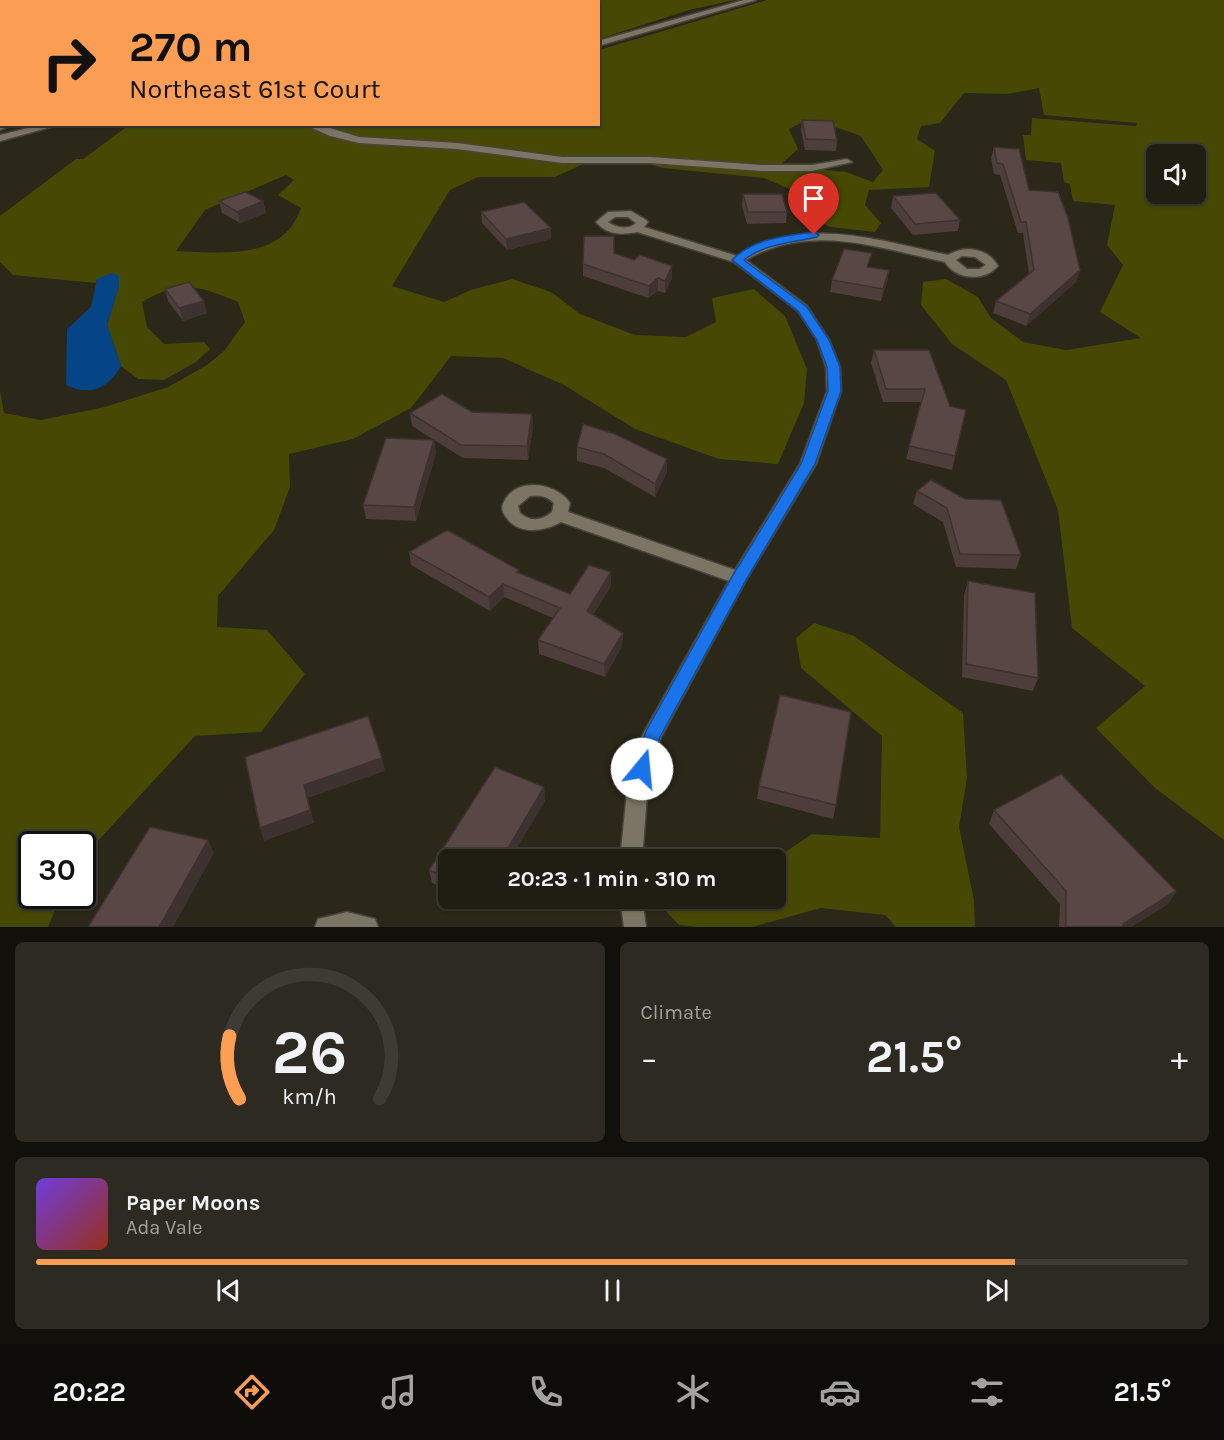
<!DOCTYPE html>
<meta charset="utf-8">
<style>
body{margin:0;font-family:Karla,sans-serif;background:#2d2a21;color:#f1f3f6;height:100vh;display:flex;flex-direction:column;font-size:22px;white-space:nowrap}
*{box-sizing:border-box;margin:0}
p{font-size:20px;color:#a2a2a0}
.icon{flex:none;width:33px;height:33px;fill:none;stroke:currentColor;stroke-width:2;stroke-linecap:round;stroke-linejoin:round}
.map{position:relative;height:927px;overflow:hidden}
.sheet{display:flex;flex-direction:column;gap:15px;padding:15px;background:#12100a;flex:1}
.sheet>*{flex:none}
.top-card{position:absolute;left:0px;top:0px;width:600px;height:126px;box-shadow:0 2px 4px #0004,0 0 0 2px #3d3b33;background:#fc9d54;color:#111;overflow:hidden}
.fabs{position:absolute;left:1146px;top:144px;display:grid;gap:12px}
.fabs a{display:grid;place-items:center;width:60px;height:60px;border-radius:9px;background:#201d13;box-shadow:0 2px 4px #0004,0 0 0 2px #3d3b33;font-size:30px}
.speed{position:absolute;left:18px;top:831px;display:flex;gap:12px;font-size:30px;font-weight:700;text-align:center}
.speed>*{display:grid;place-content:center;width:78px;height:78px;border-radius:50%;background:#201d13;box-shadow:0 2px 4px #0004,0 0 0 2px #3d3b33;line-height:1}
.speed .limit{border:3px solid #111;border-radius:9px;background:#fff;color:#111}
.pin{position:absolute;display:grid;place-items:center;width:51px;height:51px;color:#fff;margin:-62px -26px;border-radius:50% 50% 50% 0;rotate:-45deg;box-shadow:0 0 6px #0007}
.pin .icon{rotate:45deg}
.me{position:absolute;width:66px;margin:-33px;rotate:17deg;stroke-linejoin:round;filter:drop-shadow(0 0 4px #0008)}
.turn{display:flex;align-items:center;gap:21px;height:126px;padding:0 30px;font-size:27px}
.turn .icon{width:78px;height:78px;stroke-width:2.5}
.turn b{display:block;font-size:42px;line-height:51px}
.big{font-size:45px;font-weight:700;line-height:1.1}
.sheet .tile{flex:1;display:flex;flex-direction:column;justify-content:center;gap:9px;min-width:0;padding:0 21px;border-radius:9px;background:#2d2a21}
.sheet .dial{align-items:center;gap:0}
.dial svg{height:156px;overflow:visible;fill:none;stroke:#3d3b33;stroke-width:7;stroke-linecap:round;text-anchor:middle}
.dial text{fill:#f1f3f6;stroke:none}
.song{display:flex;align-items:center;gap:18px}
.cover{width:72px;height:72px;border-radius:9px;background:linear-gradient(135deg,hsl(260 70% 55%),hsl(10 70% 35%))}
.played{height:6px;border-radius:3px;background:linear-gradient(90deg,#fc9d54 85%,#3d3b33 85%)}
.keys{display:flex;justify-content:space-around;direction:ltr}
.heat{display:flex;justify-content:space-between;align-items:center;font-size:33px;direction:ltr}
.sheet .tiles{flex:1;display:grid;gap:15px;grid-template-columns:1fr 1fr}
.tile:last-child{grid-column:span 2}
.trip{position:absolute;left:438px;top:849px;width:348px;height:60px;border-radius:9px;background:#201d13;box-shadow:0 2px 4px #0004,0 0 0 2px #3d3b33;font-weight:700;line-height:60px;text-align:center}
.tab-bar{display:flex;height:96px;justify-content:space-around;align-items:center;background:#0d0c08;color:#a2a2a0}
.tab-bar .icon{width:42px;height:42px}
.tab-bar .selected{color:#fc9d54}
.tab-bar b{font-size:27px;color:#f1f3f6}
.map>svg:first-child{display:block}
.green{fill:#454903;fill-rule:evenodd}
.water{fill:#054486}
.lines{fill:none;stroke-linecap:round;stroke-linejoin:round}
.minor-casing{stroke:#484439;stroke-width:3}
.minor{fill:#7a7565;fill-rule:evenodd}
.wall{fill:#4d3d3b}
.shaded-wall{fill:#3e3230}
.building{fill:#594745;stroke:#3e3230;stroke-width:1.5}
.route{fill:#1a73e8;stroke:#114b97;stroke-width:1.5}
</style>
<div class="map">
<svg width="1224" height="927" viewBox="0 0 1224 927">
<rect width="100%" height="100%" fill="#2b2719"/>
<path class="green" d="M266,0H735L689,10L599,39L598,2L264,1Z
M767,0H1224V840L1154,787L1096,728L1145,686L1072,628L1058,510L1006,380L952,344L921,305L923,282L946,279L978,297L991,318L1023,342L1066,350L1141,338L1100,312L1123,265L1107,245L1115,205L1073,201L1070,184L1064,182L1061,163L1026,160L1023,135H1031L1032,118L1136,126L1137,123L1044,115L1039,88L1008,94L964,93L940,123L921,126L917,139L935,151L929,187L869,190L865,205L881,223L875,232L830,227L809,217L794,191L764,178L662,168L638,160L601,156L555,177H478L450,190L392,286L444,302L471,290L512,279L551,292L580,314L635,335L686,337L716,322L712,298L754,289L785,316L807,369L804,403L778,464L719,459L635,429L564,385L503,358L451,356L411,408L353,439L289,454L290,487L274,530L218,596L217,627L267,630L305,674L261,732L195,736L83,857L82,844H32V896H61L48,927H0V391L4,413L41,420L105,407L168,387L207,365L224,351L245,322L238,302C199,286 181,279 142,302L147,327L164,344L204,342L210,349L196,362L164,380L138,379L121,366L107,325L119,286L97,279L96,283L13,275L0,262V216L76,159H83L129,125L598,124L599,50ZM803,122L838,128L861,136L883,170L873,182L846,172L779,166L798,149L789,129ZM1156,154H1196V194H1156ZM286,175L294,180L278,195L301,208C283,261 222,253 176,251L205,210Z
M814,623L854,636L963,713L967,778L959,827L974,900L975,927H896L885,915L821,908L752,927H697L679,925L659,904L664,898H776L775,859L812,834L880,838L882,736L801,668L796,638Z"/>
<path class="water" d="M112,273L119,276V286L107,325L121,366C109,388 89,397 66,385L67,329L91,307L97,279Z"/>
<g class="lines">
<g class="minor-casing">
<path id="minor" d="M744,0H756L598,46V41Z
M0,124H14L0,130Z
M44,124H62L0,141V135Z
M303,124H317L359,137L457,143L562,157H650L762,165H812L847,159L852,162L812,171H762L650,163H562L457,149L359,143L330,136Z
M631,211L646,220L648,222L644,227L737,256C806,215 875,240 948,255C965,245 988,248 998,266C984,282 956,280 945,262C878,248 810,222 746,260L807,306L829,340L840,367L841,391L816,464L746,580L661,737L648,782L642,860H620L628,782L642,736L729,581L561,522C544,532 518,535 506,517C503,513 501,509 503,504C514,476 556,482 570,503L568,512L735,570L800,464L827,391L826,367L817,340L798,311L734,262L637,232C621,235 607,235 596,222L608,212ZM615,217H628L636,223C629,230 616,228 608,222ZM962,256L975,257L986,265L979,269H967L956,260ZM530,496C540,495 547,496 554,503L552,512C541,521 531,522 520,513L518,506Z
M620,898H642L646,927H624Z
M347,912L375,919L378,927H315L318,919Z"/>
</g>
<use href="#minor" class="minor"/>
</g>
<path class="wall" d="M802,120L837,140L836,151L805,150L801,130Z
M994,147L1029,190L1080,270L1076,282L1026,326L993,313L996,301L1029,274L1023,233H1018L1000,175L994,174L991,158Z
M743,194L787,212L786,223L747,224L742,206Z
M893,196L960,220L958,231L913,235L891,208Z
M219,201H263L266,213L240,223L222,213Z
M481,212L551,239L507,250L482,223Z
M614,253L672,278L665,293L658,291L648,298L583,276V264Z
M869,267L889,270L887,282L881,301L830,292L832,280Z
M165,289L207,313L183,321L168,301Z
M874,350L950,406L966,410L952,470L906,459L921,402H883L871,363Z
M472,412L532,414L533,427L528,460L463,458L434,440L436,453L416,521L366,519L363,505L434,440L412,426L410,413Z
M577,447L667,459V472L655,497L604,468L577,461Z
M917,491L965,499L1021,555L1016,569L956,567L943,522L913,504Z
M409,552L519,573L570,594L611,586L593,615L623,633L622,646L605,677L539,654L538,640L553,618L504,597L490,611L411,565Z
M968,581L1038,678L1033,691L962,677L964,595Z
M759,786L836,805L833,819L757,799Z
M544,787L545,801L448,860V890L432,883L429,870Z
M994,810L1176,891L1168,904L1131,927H1059L1060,904L989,824Z
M467,898H488L483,906Z"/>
<path class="shaded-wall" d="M263,201L266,213L240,223L237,212Z
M551,228V239L507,250L506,239Z
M672,266V278L665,293V281Z
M889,270L887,282L881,301L883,289Z
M1080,270L1076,282L1026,326L1030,314Z
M658,278V291L648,298L649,286Z
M204,301L207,313L183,321L179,308Z
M532,414L533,427L528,460L527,446Z
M434,440L436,453L416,521L414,507Z
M667,459V472L655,497V484Z
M611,572V586L587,625V611Z
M503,584L504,597L490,611L489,597Z
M623,633L622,646L605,677L604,664Z
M382,758L385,771L308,798L314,823L264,841L260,828L304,785Z
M544,787L545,801L510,860H501Z
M208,840L214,853L173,927H159Z
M1176,891L1168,904L1131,927H1121L1123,924Z
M482,898H488L483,906Z"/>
<path class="building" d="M802,120L833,121L837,140L806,139Z
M994,147L1019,149L1029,190L1058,192L1068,218L1080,270L1030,314L996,301L1034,270L1026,222H1021L1003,164L997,163Z
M245,192L263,201L237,212L219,201Z
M936,193L960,220L915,224L893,196Z
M743,194H782L787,212H748Z
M524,202L551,228L506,239L481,212Z
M584,236H614V253L634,260L640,255L672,266L665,281L658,278L649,286L583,264Z
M844,249L872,253L867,267L889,270L883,289L832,280Z
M189,282L204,301L179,308L165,289Z
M874,350H929L950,406L966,410L955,456L909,446L925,389H886Z
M442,394L472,412L532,414L527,446L461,445L410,413Z
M583,424L615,434L667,459L655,484L604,454L577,447Z
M386,438L434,440L414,507L363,505Z
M931,480L965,499L1001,500L1021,555L960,554L947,508L917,491Z
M447,530L519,570L517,572L570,594L589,565L611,572L587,611L623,633L604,664L538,640L560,608L503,584L489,597L409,552Z
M968,581L1035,593L1038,678L966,664Z
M780,695L851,712L836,805L759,786Z
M368,716L382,758L304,785L310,810L260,828L245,757Z
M495,767L544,787L501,860H448V878L429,870Z
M1061,774L1176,891L1123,924V927H1066V891L994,810Z
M150,827L208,840L159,927H88Z"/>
<path class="route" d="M814,232L819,235L817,237C791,243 766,243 744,260L807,307L829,340L840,367L841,391L815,464L746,580L660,737L648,775L642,777L636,775L633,769L646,731L733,575L801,464L828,391L827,367L817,340L798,311L732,260C753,238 786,236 814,232Z"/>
</svg>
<div class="fabs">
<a><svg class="icon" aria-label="sound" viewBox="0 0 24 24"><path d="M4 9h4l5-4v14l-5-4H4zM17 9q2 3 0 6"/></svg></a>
</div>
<div class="speed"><div class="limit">30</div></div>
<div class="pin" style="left:814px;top:235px;background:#d93025"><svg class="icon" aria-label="arrive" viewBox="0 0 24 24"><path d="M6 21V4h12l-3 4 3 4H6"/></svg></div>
<svg class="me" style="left:642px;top:769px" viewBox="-20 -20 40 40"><circle r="19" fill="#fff"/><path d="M0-13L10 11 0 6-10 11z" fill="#1a73e8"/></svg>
<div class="trip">20:23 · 1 min · 310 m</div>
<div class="top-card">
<div class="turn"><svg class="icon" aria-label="right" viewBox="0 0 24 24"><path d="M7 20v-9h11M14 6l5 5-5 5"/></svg><div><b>270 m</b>Northeast 61st Court</div></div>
</div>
</div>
<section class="sheet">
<div class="tiles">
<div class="tile dial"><svg viewBox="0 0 100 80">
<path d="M14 69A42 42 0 1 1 86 69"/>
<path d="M14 69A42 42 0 0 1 9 37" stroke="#fc9d54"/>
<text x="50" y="56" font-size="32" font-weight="700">26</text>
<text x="50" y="72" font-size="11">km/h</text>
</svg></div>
<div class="tile"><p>Climate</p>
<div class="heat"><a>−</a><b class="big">21.5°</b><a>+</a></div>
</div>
<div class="tile">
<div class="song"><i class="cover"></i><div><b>Paper Moons</b><p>Ada Vale</p></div></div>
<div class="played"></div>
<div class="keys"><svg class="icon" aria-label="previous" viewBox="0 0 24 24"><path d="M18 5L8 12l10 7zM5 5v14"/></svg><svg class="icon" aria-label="pause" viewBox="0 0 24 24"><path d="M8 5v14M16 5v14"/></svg><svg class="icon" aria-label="next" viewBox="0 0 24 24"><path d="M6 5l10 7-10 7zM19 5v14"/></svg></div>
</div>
</div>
</section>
<nav class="tab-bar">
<b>20:22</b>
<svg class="icon selected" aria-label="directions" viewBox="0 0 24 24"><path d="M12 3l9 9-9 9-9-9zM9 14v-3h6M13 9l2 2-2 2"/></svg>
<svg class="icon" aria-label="music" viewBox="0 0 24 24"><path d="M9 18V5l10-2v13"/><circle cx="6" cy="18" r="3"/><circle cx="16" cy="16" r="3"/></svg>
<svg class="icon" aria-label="phone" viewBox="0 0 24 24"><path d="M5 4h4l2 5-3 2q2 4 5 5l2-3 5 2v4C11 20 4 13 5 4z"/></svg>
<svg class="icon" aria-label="climate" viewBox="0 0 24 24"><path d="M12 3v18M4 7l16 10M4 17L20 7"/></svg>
<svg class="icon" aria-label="car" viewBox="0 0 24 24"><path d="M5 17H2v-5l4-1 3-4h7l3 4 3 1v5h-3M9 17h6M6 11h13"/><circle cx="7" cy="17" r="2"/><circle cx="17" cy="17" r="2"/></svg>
<svg class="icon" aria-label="filters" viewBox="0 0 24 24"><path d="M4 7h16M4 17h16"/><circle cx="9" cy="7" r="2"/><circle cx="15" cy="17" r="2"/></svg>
<b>21.5°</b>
</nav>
